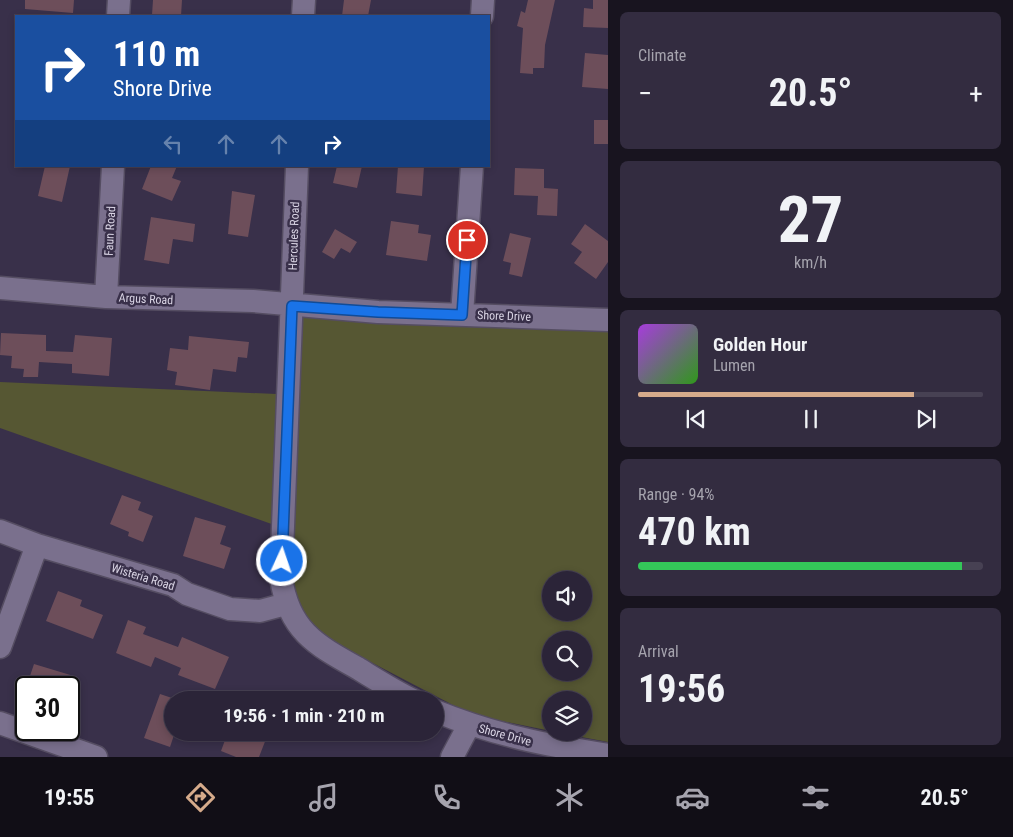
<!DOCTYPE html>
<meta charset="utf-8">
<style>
body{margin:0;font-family:"Roboto Condensed",sans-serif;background:#332c40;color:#f1f3f6;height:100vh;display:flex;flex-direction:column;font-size:19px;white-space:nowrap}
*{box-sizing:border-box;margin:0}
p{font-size:16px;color:#a6a4ae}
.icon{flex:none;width:28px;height:28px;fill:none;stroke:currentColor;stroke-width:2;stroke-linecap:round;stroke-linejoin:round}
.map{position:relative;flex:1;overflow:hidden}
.details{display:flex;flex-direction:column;gap:12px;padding:12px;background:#18141f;width:405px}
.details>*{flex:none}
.hud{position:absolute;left:15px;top:15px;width:475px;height:152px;border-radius:0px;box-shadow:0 2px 8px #0003,0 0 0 1px #474153;background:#1a4fa0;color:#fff;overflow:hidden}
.buttons{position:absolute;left:542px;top:571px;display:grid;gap:10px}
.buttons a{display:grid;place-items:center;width:50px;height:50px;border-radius:50%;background:#2b2438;box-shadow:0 2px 8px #0003,0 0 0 1px #474153;font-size:25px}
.speed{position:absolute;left:15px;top:676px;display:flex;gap:10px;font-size:25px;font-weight:700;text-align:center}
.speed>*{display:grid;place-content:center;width:65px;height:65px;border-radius:50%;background:#2b2438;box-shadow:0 2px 8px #0003,0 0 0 1px #474153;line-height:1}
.speed .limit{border:2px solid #111;border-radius:8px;background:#fff;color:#111}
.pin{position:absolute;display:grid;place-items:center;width:42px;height:42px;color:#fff;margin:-21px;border:2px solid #fff;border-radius:50%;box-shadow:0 1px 5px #0007}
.me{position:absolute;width:55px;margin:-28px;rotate:3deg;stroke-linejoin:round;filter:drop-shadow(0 0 4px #0008)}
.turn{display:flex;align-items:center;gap:18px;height:105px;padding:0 15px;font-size:22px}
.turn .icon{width:65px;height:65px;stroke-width:2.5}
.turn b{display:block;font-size:35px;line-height:42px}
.lanes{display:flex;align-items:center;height:48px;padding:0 15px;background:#0003;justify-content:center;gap:25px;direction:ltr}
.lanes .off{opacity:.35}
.big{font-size:38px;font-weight:700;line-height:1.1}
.details .widget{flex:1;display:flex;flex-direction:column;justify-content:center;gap:8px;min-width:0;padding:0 18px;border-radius:8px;background:#332c40}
.details .dial{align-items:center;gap:0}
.dial b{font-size:65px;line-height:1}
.song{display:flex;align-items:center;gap:15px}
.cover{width:60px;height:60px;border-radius:8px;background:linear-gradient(135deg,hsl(280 70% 55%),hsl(110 70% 35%))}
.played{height:5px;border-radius:2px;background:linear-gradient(90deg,#d6ab8b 80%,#474153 80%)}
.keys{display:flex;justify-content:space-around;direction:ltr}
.heat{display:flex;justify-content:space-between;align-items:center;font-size:28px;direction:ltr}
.charge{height:8px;border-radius:4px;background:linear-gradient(90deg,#34c759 94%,#474153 0)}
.trip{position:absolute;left:164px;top:691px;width:280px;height:50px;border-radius:25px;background:#2b2438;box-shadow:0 2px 8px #0003,0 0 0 1px #474153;font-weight:700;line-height:50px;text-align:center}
.tab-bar{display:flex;height:80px;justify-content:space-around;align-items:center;background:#110e16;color:#a6a4ae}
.tab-bar .icon{width:35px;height:35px}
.tab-bar .on{color:#d6ab8b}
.tab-bar b{font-size:22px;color:#f1f3f6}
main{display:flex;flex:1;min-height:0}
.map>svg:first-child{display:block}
.green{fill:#565733;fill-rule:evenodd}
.building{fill:#6d4e5a}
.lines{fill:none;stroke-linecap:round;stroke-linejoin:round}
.minor-casing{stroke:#554d62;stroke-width:25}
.minor{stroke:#7a708d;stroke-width:22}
.route-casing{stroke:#114b97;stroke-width:12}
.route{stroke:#1a73e8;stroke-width:9}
.labels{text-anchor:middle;stroke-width:5;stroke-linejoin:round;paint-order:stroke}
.street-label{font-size:12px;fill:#d9d4e4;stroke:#39304a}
</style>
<main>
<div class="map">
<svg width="608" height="757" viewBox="0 0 608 757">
<rect width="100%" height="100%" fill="#39304a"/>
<path class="green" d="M303,297L608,313V742L560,733L584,732V700H551V731L472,715L319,635L291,611L294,532L0,428V382L299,395ZM551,580H584V612H551ZM551,640H584V672H551Z"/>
<path class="building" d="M25,0H74L73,13L25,9Z
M153,0H182L181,16L152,15Z
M344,0H371L368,16H342Z
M528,0H555L545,45L544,68H533V74L520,73L523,28L517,26L521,11L525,13Z
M593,0H608V28L583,27L584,8L593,9Z
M585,53L608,55V89L582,87Z
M594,120H608V144H594Z
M45,166H70L62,202L38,196Z
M151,166H177L172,178L181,181L172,201L142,189Z
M337,166H362L357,188L333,183Z
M398,166H424L422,196L396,193Z
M515,168L544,169V188L558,189L557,216L537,215L538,196L514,195Z
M232,191L255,195L248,237L228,234Z
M151,217L195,224L193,242L173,239L169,264L144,260Z
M391,221L419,225L418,233L431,235L427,261L386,255Z
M585,224L608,241V262L596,279L574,263L582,252L571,244Z
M335,229L357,242L350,253L341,248L334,259L322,252Z
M510,233L531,238L522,277L509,274L511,263L503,261Z
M1,333L46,335V351L73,352L75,335L112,338L109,376L72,373V364L39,362L38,377H23L24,369L11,368L12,356L0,355Z
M189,336L249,342L247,358L238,357L236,372L213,369L210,390L175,385L177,372L167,370L170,348L188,350Z
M122,495L141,502L138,510L153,516L143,542L128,536L129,532L110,524Z
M195,517L226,526L220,544L231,548L224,569L183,556Z
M58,591L82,600L80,606L103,615L93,639L46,621Z
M128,620L146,627L143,634L178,647L182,637L229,657L215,689L178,675L181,668L155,657L151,667L116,653Z
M34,664L77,677L74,688H26Z
M160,694L172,698L168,709L172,711V732H175L170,747L144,738Z
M228,732H248L266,739L259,757H236L221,751Z"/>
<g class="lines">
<g class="minor-casing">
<path id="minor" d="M118,16L119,0
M303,16L304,0
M482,16L483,0
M297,166L281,578C289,631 316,645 359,669C377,680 394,691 413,700
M0,288L106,297L253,301L378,312L608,320
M106,297L113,166
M462,315L472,166
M0,531L37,545L173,585L187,594L230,609L260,611L286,604
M0,647L37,545
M435,711C494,735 546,745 608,755
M0,723L96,757
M452,757L469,725"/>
</g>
<use href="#minor" class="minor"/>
</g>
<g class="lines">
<g class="route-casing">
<path id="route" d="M282,561L292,306L378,312L462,315L467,240"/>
</g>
<use href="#route" class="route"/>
</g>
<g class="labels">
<g class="street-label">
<text transform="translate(110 231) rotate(-87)" y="4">Faun Road</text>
<text transform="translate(294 236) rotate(-88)" y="4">Hercules Road</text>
<text transform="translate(146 299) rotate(3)" y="4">Argus Road</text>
<text transform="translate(504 316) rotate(2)" y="4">Shore Drive</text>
<text transform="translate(143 577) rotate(17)" y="4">Wisteria Road</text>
<text transform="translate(505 735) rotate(15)" y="4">Shore Drive</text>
</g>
</g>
</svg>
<div class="buttons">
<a><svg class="icon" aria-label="sound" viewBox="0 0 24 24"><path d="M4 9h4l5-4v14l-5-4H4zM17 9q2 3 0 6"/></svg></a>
<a><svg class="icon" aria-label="search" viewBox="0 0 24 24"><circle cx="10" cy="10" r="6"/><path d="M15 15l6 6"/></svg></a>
<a><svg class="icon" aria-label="layers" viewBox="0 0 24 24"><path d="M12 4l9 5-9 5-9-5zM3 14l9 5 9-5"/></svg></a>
</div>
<div class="speed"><div class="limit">30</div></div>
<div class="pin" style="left:467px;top:240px;background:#d93025"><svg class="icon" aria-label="arrive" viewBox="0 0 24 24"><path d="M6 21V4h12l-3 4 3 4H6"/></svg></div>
<svg class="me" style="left:282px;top:561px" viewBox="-20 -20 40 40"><circle r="17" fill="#1a73e8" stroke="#fff" stroke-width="3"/><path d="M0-11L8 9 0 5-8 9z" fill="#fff"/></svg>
<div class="trip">19:56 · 1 min · 210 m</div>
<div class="hud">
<div class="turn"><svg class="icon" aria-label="right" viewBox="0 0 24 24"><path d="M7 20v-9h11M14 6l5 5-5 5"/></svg><div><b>110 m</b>Shore Drive</div></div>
<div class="lanes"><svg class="icon off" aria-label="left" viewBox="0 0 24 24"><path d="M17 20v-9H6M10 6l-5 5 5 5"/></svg><svg class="icon off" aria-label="ahead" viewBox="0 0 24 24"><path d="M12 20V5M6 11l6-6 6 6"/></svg><svg class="icon off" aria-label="ahead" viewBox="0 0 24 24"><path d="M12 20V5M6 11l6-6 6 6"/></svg><svg class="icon" aria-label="right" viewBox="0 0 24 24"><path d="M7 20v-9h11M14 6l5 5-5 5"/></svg></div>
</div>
</div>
<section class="details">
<div class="widget"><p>Climate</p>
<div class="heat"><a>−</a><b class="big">20.5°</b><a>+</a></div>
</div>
<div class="widget dial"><b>27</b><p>km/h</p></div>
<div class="widget">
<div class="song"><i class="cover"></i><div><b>Golden Hour</b><p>Lumen</p></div></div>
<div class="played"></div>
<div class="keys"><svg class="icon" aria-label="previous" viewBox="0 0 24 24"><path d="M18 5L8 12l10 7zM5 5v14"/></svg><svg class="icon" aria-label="pause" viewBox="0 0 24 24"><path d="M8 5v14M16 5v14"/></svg><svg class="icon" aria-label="next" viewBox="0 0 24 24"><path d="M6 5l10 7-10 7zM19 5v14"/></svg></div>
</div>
<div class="widget"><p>Range · 94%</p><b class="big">470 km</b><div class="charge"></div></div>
<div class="widget"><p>Arrival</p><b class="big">19:56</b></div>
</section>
</main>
<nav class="tab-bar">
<b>19:55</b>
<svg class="icon on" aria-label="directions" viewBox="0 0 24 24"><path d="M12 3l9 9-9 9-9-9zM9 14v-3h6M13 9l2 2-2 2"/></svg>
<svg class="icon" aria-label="music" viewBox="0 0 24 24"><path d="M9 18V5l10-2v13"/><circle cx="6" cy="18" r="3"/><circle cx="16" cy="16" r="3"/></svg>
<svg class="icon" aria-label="phone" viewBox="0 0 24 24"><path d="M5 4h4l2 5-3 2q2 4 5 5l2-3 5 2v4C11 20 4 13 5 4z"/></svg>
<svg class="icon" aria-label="climate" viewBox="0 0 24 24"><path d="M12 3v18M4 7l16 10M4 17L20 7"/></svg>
<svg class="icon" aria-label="car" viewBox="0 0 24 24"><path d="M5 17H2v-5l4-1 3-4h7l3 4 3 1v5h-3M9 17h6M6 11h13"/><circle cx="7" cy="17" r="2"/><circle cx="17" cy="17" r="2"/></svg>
<svg class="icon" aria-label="filters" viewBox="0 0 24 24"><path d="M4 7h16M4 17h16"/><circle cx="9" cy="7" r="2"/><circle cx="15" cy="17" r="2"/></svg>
<b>20.5°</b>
</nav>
